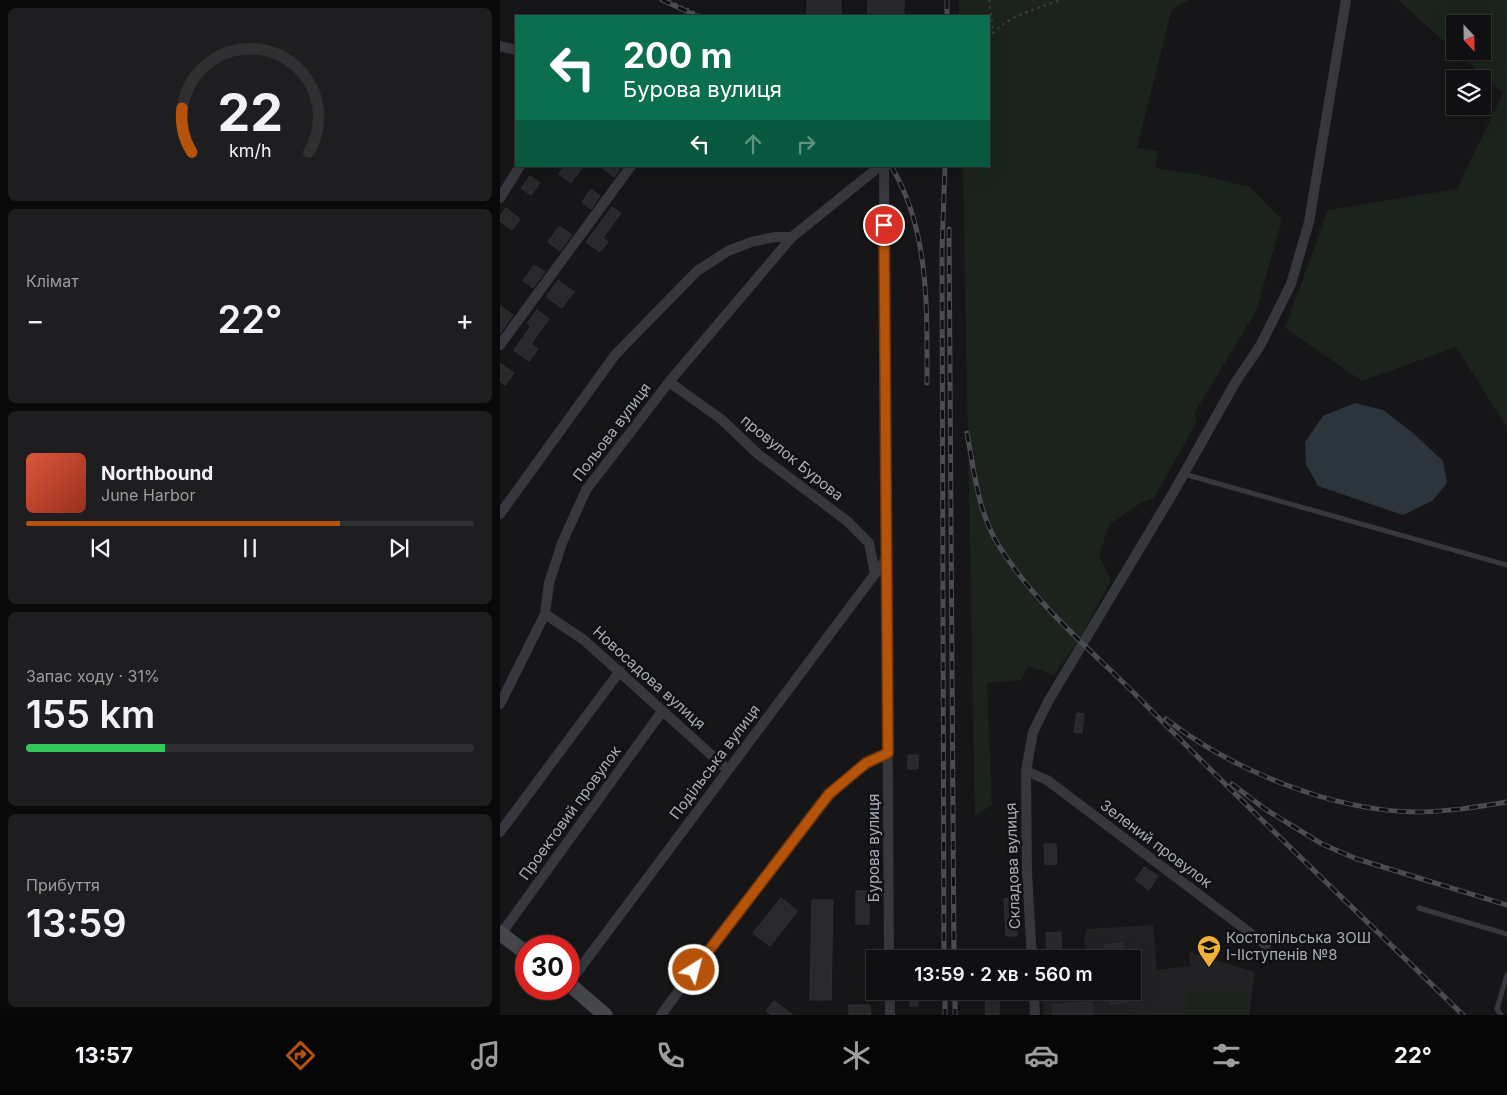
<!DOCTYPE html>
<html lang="uk">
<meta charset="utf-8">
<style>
body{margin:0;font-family:Inter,sans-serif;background:#1e1e20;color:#f1f3f6;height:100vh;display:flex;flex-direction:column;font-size:19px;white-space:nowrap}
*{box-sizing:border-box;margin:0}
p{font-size:16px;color:#9c9d9f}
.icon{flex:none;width:28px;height:28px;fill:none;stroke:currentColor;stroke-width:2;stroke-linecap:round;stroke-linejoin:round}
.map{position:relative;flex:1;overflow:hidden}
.drawer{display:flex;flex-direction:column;gap:8px;padding:8px;background:#09090a;width:500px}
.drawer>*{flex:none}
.banner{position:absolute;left:15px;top:15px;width:475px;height:152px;border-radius:0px;box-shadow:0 5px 20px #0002,0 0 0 1px #303032;background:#0b6e4f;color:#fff;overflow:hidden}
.needle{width:32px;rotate:158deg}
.controls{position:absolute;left:946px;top:15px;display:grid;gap:10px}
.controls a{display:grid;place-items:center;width:45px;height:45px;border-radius:0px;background:#101012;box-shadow:0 5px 20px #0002,0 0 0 1px #303032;font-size:25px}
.speed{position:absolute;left:15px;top:935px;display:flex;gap:10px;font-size:25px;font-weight:700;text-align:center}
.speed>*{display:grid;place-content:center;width:65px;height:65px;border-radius:50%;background:#101012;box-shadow:0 5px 20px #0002,0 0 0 1px #303032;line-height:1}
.speed .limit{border:8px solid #d22;background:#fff;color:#111}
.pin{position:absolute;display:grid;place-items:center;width:42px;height:42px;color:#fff;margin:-21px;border:2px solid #fff;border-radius:50%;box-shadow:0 1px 5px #0007}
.me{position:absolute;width:55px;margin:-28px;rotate:36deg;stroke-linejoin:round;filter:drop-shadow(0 0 4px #0008)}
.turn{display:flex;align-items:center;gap:18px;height:105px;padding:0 25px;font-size:22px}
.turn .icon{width:65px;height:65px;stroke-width:2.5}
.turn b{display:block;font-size:35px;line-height:42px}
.lanes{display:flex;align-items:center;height:48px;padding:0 25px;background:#0003;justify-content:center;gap:25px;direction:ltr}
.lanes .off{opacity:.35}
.big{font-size:38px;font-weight:600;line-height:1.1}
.drawer .card{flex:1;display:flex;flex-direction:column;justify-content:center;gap:8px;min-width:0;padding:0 18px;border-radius:8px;background:#1e1e20}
.drawer .dial{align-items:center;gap:0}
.dial svg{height:130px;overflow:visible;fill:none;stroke:#303032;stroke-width:7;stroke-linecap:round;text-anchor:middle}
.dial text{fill:#f1f3f6;stroke:none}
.song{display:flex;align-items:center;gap:15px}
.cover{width:60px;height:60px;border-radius:8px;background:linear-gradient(135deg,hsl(10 70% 55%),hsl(10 70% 35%))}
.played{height:5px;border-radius:2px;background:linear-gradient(90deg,#b45309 70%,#303032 70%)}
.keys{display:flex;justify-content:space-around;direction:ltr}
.heat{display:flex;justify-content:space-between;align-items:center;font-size:28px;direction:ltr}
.charge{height:8px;border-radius:4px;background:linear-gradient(90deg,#34c759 31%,#303032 0)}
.trip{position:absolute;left:366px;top:950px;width:275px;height:50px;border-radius:0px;background:#101012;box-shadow:0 5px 20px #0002,0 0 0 1px #303032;font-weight:600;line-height:50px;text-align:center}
.menu{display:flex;height:80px;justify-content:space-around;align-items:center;background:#060607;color:#9c9d9f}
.menu .icon{width:35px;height:35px}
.menu .active{color:#b45309}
.menu b{font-size:22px;color:#f1f3f6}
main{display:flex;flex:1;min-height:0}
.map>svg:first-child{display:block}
.built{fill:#222225}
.green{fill:#1c231d}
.water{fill:#2c353c}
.building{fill:#29292c;stroke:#303034}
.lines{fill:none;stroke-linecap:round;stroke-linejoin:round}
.path{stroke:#3d3f44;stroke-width:2;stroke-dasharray:2.5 4;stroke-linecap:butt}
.service{stroke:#37383d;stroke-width:5}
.minor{stroke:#37383d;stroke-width:10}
.secondary{stroke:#45474d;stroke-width:15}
.rail-casing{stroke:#4a4c52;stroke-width:5}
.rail{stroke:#111113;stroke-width:3;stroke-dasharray:9;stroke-linecap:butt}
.route-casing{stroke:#753606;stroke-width:12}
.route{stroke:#b45309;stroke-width:9}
.labels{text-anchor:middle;stroke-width:5;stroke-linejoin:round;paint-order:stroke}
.street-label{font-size:15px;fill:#a8adb8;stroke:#111113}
.poi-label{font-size:15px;fill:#a8adb8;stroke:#111113;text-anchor:start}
</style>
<main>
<section class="drawer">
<div class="card dial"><svg viewBox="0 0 100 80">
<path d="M14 69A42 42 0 1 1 86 69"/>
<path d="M14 69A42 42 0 0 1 8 42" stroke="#b45309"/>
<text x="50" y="56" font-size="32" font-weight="700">22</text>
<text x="50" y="72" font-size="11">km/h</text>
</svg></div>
<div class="card"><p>Клімат</p>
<div class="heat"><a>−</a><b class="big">22°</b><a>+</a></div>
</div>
<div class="card">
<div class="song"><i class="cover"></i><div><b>Northbound</b><p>June Harbor</p></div></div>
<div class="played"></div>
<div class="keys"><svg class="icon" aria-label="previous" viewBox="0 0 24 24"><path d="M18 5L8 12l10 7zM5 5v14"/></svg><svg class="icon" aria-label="pause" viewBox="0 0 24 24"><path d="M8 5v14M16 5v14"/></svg><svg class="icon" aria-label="next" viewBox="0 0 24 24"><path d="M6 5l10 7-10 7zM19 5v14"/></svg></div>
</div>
<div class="card"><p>Запас ходу · 31%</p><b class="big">155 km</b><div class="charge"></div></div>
<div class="card"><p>Прибуття</p><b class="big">13:59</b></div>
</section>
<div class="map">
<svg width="1007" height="1015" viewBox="0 0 1007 1015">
<rect width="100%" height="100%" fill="#161618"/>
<path class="built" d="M653,925L657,970L690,966L689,952L755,972L749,1015H543L542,991H632V959H586L584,938L587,929Z"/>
<path class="green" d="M459,0H689L672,9L637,148L658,151L655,168L696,174L750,187L782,220L756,311L695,412L696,423L654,498L642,502L609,525L599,555L611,581L577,643L554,675L528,666L522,680L487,683L492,805L475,816L463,166H489V16H459Z
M898,0H1007V427L956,347L862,381L785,328L828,210L957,189L1003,93L956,51H982V24H955V51Z
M687,990L748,992L747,1015H686Z"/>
<path class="water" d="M855,403L883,410L913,433L943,461L947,483L932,501L903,515L818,486L806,464L805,442L823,416Z"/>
<path class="building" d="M307,0H341V16H307Z
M368,0H404V16H368Z
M65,166H83L71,183L59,174Z
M100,166H122L114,177Z
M30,176L40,183L31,195L21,188Z
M91,189L100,196L91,209L82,202Z
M112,207L121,213L103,238L108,242L100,252L86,242Z
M6,208L20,219L12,230L0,221V216Z
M59,226L72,235L60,251L48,242Z
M34,265L45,272L33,288L23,281Z
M58,280L74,292L62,308L46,297Z
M0,306L13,315L0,333Z
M37,310L49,319L31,344L38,349L29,361L14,350L31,326L27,323Z
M0,363L14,373L5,385L0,381Z
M577,713L584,714L582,733L574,732Z
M408,755H418V769H408Z
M544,844H556L557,864L545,865Z
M644,867L658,876L649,890L635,880Z
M356,891H369V924H356Z
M281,898L298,911L270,946L253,933Z
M515,898L517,936H506L504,899Z
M312,900H333L331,1000H310Z
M561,932L562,959H547L546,933Z
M622,943L624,959H606L605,945Z
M410,991H418V1006H410Z
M609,991H627L628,1002L610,1004Z
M499,994V1015H486L485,995Z
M274,1001L293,1015H272L266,1011Z
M592,1002L593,1015H553L552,1005Z
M349,1005H370L371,1015H349Z"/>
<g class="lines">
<path class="path" d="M169,0L203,16
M489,0L493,31
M489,39C502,17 537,9 560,0
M399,957L429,956"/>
<path class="service" d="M684,474L1007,565
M919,908L1007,934
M1001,1015L997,1009L1007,975"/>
<path class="minor" d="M0,46L16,50
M384,166L389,959
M0,198L20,166
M0,345L131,166
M169,382L221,419L258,454L347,521L369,543L375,574
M0,514L115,355L197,271L228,251L251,242L275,237H292
M45,614L84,640L228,770
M0,704L45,614L49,583L62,543L86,490L169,382L292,237L380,166
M526,771L547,780L766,945
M0,832L120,671
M1,934L163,710
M532,959L527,873L526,771L533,732L549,700L673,493L735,383L760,346L791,284L809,222L846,0
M69,983L386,559
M390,991V1015
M534,991L535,1015
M161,1015C197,966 233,917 271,869C305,825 335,776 388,753"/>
<path class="secondary" d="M0,933L26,953
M69,984L105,1015"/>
<g class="rail-casing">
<path id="rail" d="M162,0L197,16
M447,0V16
M391,166C430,230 427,311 427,383
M449,229L454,959
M467,433C474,470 478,513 499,546C536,605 590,649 639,698C745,806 855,909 963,1015
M666,719C732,770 832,811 916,812C947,812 977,807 1007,802
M732,784L765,809L822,844L857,859L1007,905
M444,959L442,250L445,166
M445,991V1015
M455,991V1015"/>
</g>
<use href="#rail" class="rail"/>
</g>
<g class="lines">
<g class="route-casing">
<path id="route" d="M194,970L329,794L366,763L388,753L384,225"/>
</g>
<use href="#route" class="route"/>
</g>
<defs>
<g id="school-pin" transform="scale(1.25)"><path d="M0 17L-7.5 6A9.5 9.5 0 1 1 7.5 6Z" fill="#f2b134" stroke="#111113"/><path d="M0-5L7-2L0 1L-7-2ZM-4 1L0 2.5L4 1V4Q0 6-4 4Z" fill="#111"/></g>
</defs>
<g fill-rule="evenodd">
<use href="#school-pin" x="709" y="947"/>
</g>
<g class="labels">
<g class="street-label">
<text transform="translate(112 432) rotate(-53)" y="5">Польова вулиця</text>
<text transform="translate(292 458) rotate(39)" y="5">провулок Бурова</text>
<text transform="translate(149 678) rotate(42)" y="5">Новосадова вулиця</text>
<text transform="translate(215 762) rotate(-53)" y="5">Подільська вулиця</text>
<text transform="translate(70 813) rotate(-54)" y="5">Проектовий провулок</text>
<text transform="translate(656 844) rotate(37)" y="5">Зелений провулок</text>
<text transform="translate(374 848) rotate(-90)" y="5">Бурова вулиця</text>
<text transform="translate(513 866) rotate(-92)" y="5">Складова вулиця</text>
</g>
<g class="poi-label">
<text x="726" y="943">Костопільська ЗОШ<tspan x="726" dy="17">І-ІІступенів №8</tspan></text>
</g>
</g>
</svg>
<div class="controls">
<a><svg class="needle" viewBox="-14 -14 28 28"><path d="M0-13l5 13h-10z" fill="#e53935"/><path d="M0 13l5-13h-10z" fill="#9c9d9f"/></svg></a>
<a><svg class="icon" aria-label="layers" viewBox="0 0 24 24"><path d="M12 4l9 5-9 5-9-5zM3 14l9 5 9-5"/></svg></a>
</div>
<div class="speed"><div class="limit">30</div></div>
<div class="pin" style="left:384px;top:225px;background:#d93025"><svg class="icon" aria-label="arrive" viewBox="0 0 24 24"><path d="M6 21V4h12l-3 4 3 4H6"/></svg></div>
<svg class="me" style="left:194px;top:970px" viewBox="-20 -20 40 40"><circle r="17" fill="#b45309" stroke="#fff" stroke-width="3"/><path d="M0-11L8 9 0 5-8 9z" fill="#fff"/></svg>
<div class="trip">13:59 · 2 хв · 560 m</div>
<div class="banner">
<div class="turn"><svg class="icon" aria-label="left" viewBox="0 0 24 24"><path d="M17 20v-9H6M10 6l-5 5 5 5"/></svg><div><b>200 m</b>Бурова вулиця</div></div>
<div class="lanes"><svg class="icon" aria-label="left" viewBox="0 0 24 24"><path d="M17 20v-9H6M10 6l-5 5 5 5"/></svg><svg class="icon off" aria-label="ahead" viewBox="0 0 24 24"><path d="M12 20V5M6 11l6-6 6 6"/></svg><svg class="icon off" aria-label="right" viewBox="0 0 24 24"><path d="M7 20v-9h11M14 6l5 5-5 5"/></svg></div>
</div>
</div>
</main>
<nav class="menu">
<b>13:57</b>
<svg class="icon active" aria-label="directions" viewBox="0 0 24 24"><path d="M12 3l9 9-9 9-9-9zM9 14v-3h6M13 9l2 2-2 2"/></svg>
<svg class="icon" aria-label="music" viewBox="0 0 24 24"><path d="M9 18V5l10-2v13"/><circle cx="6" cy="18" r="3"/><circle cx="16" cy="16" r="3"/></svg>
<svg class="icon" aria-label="phone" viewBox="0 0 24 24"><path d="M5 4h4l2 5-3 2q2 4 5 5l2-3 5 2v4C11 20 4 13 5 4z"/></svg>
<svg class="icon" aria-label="climate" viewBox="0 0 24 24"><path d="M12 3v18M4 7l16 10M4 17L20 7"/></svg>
<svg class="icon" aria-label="car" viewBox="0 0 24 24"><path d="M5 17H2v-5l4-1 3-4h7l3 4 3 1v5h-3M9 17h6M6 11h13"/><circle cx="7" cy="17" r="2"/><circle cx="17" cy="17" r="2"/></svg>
<svg class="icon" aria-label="filters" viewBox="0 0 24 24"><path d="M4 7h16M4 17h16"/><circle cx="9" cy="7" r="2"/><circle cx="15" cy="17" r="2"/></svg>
<b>22°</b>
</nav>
